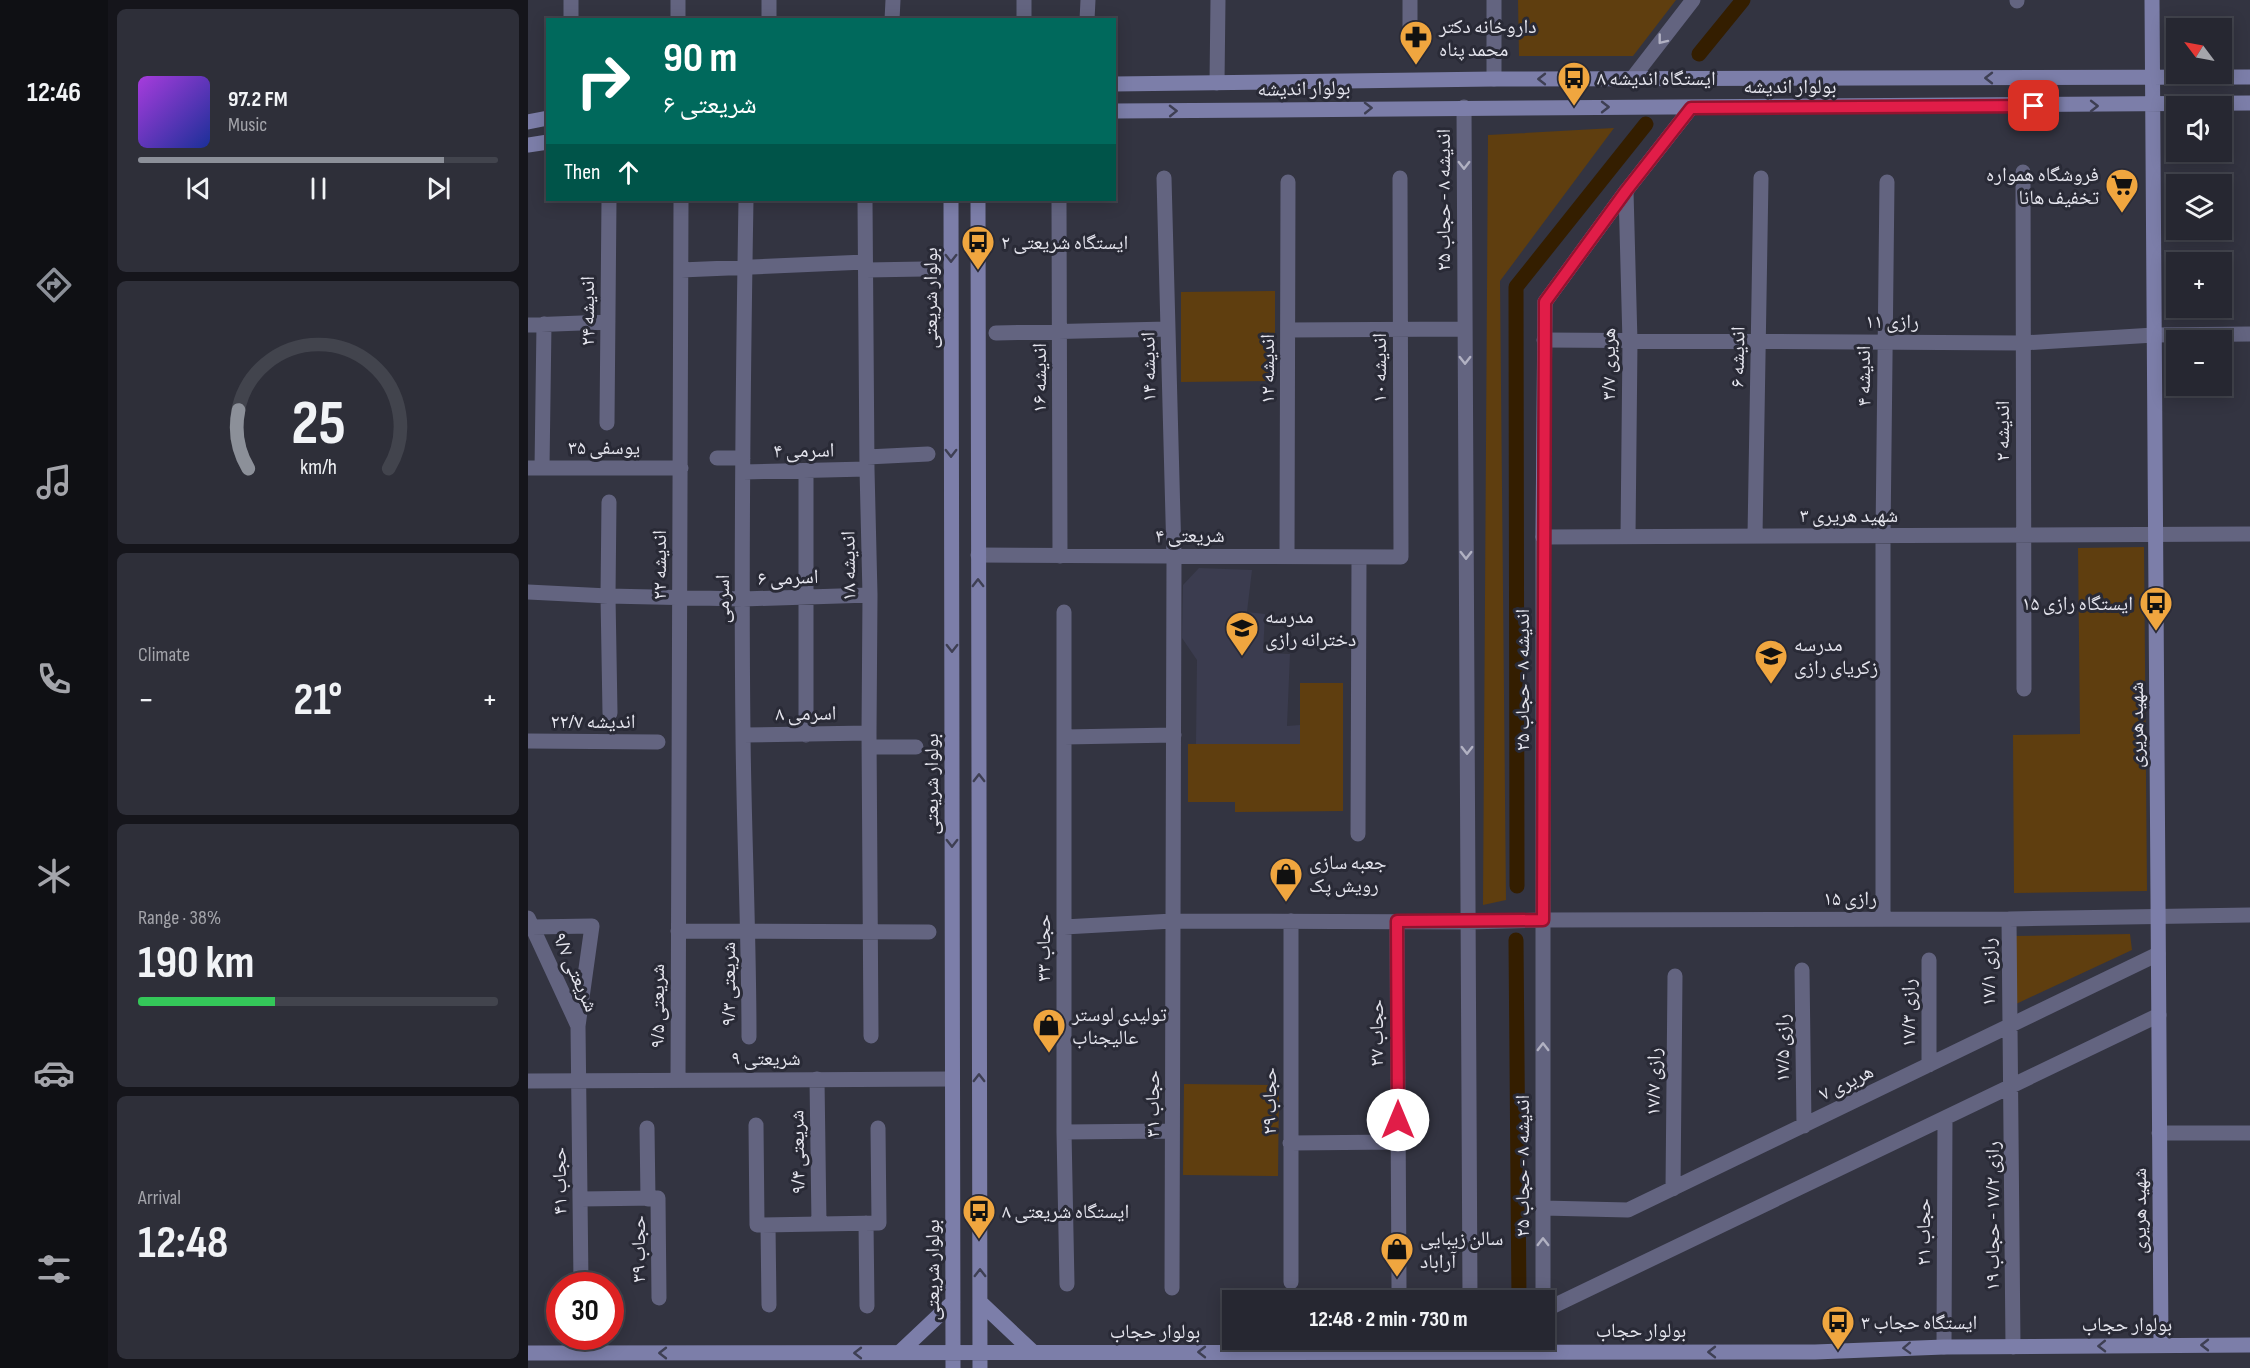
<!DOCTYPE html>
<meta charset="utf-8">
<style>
body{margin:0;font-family:"Sofia Sans Condensed","Noto Naskh Arabic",sans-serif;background:#2e2f39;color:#f1f3f6;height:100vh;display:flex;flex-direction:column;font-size:22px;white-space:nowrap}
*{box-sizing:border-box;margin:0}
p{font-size:20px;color:#a4a5ab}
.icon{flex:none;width:33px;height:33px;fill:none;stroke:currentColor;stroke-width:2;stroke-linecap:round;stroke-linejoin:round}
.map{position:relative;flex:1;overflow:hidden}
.side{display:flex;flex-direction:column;gap:9px;padding:9px;background:#15151b;width:420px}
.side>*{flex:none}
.guide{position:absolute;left:18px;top:18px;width:570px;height:183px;border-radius:0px;box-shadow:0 3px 15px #0003,0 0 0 2px #42444d;background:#00695c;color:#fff;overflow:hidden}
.needle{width:39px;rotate:302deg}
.tools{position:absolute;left:1638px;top:18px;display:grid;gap:12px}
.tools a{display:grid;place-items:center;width:66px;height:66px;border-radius:0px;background:#262731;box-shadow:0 3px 15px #0003,0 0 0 2px #42444d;font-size:30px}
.speed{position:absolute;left:18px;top:1272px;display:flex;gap:12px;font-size:30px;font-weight:700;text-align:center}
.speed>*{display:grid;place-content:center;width:78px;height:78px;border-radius:50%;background:#262731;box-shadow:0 3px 15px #0003,0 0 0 2px #42444d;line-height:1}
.speed .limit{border:9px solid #d22;background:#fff;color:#111}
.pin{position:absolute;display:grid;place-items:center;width:51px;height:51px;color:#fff;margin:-26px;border-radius:12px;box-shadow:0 3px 9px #0006}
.me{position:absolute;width:66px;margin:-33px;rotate:0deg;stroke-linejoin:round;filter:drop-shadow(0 0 4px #0008)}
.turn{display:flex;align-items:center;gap:21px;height:126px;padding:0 18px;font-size:27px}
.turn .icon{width:78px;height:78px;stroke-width:2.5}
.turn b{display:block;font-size:42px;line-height:51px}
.then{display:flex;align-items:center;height:57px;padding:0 18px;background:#0003;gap:12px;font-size:22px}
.big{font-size:45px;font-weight:700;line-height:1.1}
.side .card{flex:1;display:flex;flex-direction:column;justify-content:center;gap:9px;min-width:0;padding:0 21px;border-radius:9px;background:#2e2f39}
.side .dial{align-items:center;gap:0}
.dial svg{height:156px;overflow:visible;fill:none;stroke:#42444d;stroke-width:7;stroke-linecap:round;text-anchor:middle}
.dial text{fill:#f1f3f6;stroke:none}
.song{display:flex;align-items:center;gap:18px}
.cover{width:72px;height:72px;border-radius:9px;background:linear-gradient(135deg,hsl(280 70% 55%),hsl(230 70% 35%))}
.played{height:6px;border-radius:3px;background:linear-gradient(90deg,#8c9099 85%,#42444d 85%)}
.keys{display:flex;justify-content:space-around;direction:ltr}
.heat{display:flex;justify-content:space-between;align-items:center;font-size:33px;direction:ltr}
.charge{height:9px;border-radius:4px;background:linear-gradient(90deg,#34c759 38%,#42444d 0)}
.trip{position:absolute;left:694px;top:1290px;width:333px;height:60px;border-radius:0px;background:#262731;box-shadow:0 3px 15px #0003,0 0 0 2px #42444d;font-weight:700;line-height:60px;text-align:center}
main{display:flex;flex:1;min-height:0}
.tab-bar{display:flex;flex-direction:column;width:108px;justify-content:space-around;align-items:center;background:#0f1014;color:#a4a5ab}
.tab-bar .icon{width:42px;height:42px}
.tab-bar .current{color:#8c9099}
.tab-bar b{font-size:27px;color:#f1f3f6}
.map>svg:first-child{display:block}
.built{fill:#3b3c4f}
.green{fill:#5f3e0f}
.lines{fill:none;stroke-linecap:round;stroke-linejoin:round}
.canal{stroke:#341e00;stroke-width:15}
.street{stroke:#636480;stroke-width:15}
.secondary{stroke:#7c7ea9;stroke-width:15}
.oneway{stroke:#b1b1c2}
.oneway2{stroke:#3e3f53}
.route-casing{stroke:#92132f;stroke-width:15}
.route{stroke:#e11d48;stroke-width:10}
.labels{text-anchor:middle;stroke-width:6;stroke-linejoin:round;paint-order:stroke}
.poi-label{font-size:20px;fill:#e5e5ee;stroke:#292a36;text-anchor:start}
.street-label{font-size:20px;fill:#e5e5ee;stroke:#292a36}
</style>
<main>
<nav class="tab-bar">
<b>12:46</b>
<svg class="icon current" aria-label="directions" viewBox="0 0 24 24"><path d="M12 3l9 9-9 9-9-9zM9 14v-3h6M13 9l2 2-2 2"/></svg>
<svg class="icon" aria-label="music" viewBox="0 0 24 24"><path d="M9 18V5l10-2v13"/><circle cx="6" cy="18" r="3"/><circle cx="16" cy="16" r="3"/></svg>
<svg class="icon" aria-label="phone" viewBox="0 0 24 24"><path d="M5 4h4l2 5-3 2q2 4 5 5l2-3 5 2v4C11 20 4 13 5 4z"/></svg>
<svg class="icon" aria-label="climate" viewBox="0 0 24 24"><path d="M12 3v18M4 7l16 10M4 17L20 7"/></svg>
<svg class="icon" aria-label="car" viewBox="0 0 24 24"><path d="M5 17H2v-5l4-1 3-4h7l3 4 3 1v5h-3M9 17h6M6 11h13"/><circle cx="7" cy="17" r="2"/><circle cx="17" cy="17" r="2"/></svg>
<svg class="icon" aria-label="filters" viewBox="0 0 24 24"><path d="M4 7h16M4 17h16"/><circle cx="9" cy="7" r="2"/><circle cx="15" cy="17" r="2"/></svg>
</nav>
<section class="side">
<div class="card">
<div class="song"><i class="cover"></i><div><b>97.2 FM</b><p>Music</p></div></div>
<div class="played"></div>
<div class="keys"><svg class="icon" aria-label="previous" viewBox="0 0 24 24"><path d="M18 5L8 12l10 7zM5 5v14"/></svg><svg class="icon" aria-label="pause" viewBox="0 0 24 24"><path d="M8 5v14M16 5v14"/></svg><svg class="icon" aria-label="next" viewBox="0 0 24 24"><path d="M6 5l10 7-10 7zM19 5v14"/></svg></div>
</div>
<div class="card dial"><svg viewBox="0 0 100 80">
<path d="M14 69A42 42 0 1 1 86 69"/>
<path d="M14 69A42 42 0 0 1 9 39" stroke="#8c9099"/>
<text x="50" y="56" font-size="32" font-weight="700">25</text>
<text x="50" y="72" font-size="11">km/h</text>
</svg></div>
<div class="card"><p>Climate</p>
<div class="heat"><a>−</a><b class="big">21°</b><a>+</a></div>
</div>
<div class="card"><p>Range · 38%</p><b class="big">190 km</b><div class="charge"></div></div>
<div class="card"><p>Arrival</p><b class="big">12:48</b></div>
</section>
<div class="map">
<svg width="1722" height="1368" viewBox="0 0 1722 1368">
<rect width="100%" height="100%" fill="#333441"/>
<path class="built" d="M671,568L724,570L719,612L737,614L735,653L762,654L759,726L772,725L773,744H668L669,660L654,638L655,585Z"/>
<path class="green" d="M990,0H1148L1105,56H991Z
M1086,128L972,281L978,900L955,905L960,135Z
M747,291V381L653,382V292Z
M1616,547L1619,891L1486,893L1485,735L1552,734L1550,548Z
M772,683H815V811L707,812V802H660V744H772Z
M1602,934L1604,950L1488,1004L1486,936Z
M656,1084L751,1085L750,1176L655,1175Z"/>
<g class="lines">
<path class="canal" d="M1171,54L1215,0
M989,886L988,287L1118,124
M988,940L991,1300"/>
<path class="street" d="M150,0V20
M241,0V20
M496,0V20
M882,0V39
M966,0V79
M1489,1V0
M43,20V0
M364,20L365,0
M559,20L560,0
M1103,80L1165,0
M689,83L690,0
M936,107L942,1300
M1495,172L1496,689
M636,178L646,556L644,1288
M1098,191L1102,342L1100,537
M218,200C215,378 213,556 215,734C216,835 221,936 221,1037
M337,200L339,469L342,595L341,733L343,1036
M531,200L532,556
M153,270L337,262
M338,270L396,269
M0,325L80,322
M760,330L937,329
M468,333L640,329
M1016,340L1494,343L1626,335L1722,334
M79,423L81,200
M339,457L400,454
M189,458H215
M0,468H153
M14,468L16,324
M215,472L339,469
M81,502L80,596L82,713
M1227,536L1233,178
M450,555L873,557L872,178
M759,556L760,182
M0,592L80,596L215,599L342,595
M536,612V1132L539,1284
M215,735L341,733
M278,735V471
M536,737L646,735
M0,741L130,742
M341,747H388
M830,834L831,557
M0,918L50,1026L53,1282
M1355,919V536L1359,182
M1481,919L1485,1347
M763,921V1282
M869,922L871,1288
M4,927L64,926L50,1026
M536,927L645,921L940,922L1015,920L1481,919L1722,915
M150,931L401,932
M1401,960V1065
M1274,970L1276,1126
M289,1079L291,1224
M150,1080L153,200
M0,1081L424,1079
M228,1125L229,1225L351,1223L350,1128
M119,1128L120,1199
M536,1132L644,1131
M1631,1133H1722
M762,1143L870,1142
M1145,1189L1147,976
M52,1199L130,1198L131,1298
M1015,1208L1100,1210L1630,954
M338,1223L339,1306
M240,1225L241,1305
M1015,1300V537L1722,534
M1017,1310L1631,1015
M1416,1347L1417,1118"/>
<path class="secondary" d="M1624,0L1633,1345
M586,84L966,79L1722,77
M586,111C965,106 1344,109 1722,103
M0,122L20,118
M0,145L20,142
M423,200L425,1368
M450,200L452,1368
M1015,537L1017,302L1098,191L1163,108
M452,1302L505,1352
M372,1352L425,1302
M0,1353L1287,1352L1416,1347L1722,1345"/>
</g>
<defs><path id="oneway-chevron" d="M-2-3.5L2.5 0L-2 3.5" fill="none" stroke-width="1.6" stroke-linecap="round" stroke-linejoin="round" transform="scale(1.5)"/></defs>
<g class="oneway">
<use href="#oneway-chevron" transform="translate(1134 40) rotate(128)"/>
<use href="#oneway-chevron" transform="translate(936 165) rotate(90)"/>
<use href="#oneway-chevron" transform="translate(937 360) rotate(90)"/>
<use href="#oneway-chevron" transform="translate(938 555) rotate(90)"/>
<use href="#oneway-chevron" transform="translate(939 750) rotate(90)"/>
<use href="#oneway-chevron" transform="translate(1015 1047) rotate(-90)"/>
<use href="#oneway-chevron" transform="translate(1015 1242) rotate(-90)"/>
</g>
<g class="oneway2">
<use href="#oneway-chevron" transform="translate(1461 78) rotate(180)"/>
<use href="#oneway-chevron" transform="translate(1014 79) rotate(-180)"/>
<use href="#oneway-chevron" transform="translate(1566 106)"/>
<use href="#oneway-chevron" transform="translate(1077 107)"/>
<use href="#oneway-chevron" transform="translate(840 108) rotate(-1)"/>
<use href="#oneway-chevron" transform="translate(645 111) rotate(-1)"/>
<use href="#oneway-chevron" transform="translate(423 258) rotate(90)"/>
<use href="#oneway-chevron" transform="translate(423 453) rotate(90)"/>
<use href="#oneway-chevron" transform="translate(450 583) rotate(-90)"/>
<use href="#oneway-chevron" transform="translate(424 648) rotate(90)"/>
<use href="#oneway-chevron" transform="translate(451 778) rotate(-90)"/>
<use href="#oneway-chevron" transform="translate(424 843) rotate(90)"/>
<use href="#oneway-chevron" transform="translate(451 1078) rotate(-90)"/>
<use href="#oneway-chevron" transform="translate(452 1273) rotate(-90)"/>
<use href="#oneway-chevron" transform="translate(1677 1345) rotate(180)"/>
<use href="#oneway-chevron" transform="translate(1574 1346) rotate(179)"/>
<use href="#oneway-chevron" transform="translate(1379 1348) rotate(178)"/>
<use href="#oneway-chevron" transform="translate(674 1352) rotate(180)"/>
<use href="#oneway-chevron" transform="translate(1184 1352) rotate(-180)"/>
<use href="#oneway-chevron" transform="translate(135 1353) rotate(180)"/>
<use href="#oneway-chevron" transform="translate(330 1353) rotate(180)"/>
</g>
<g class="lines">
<g class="route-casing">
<path id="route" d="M870,1120L869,921L1015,920L1017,302L1098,191L1163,108L1506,106"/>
</g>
<use href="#route" class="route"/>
</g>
<defs>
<g id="pharmacy-pin" transform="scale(1.725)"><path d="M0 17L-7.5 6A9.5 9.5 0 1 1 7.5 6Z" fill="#f0a63f" stroke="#292a36"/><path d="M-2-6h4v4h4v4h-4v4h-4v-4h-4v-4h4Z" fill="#111"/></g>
<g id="bus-pin" transform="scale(1.725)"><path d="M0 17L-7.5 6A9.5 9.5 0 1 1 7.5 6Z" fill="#f0a63f" stroke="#292a36"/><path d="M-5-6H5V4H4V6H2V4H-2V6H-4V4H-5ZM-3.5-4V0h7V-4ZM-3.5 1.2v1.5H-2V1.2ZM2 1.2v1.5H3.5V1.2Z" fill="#111"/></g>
<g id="supermarket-pin" transform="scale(1.725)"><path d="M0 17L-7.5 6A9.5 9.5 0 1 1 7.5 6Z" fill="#f0a63f" stroke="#292a36"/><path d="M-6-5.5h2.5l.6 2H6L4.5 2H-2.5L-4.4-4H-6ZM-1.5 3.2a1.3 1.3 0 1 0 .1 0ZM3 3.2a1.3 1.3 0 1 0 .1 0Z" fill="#111"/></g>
<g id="school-pin" transform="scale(1.725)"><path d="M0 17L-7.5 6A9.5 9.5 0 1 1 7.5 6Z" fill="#f0a63f" stroke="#292a36"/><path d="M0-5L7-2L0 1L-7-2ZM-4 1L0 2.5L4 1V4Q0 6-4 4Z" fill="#111"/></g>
<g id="shop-pin" transform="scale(1.725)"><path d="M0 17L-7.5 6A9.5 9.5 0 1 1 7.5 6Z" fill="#f0a63f" stroke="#292a36"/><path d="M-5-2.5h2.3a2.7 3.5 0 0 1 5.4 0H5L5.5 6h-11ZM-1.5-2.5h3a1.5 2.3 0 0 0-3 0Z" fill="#111"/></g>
</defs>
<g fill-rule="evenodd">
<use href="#pharmacy-pin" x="888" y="37"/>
<use href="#bus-pin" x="1046" y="78"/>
<use href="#supermarket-pin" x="1594" y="185"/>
<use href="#bus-pin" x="450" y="242"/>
<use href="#bus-pin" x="1628" y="603"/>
<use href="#school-pin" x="714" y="628"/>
<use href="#school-pin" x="1243" y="656"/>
<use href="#shop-pin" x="758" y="874"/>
<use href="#shop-pin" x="521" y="1025"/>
<use href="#bus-pin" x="451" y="1211"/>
<use href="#shop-pin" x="869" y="1249"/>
<use href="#bus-pin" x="1310" y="1322"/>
</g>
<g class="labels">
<g class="poi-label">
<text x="911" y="33">داروخانه دکتر<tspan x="911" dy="23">محمد پناه</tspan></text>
<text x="1069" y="85">ایستگاه اندیشه ۸</text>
<text x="1571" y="181" text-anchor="end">فروشگاه همواره<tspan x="1571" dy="23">تخفیف هانا</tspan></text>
<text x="473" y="249">ایستگاه شریعتی ۲</text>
<text x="1605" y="610" text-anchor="end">ایستگاه رازی ۱۵</text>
<text x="737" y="623">مدرسه<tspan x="737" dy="23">دخترانه رازی</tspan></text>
<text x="1266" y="651">مدرسه<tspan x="1266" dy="23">زکریای رازی</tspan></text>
<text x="781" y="869">جعبه سازی<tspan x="781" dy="23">رویش پک</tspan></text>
<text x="544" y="1021">تولیدی لوستر<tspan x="544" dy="23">عالیجناب</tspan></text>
<text x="474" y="1218">ایستگاه شریعتی ۸</text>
<text x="892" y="1245">سالن زیبایی<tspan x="892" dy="23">آراباد</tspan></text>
<text x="1333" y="1329">ایستگاه حجاب ۳</text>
</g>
<g class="street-label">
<text x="1262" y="93">بولوار اندیشه</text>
<text transform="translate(776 88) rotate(-1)" y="7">بولوار اندیشه</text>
<text transform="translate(915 200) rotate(-90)" y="7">اندیشه ۸ - حجاب ۲۵</text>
<text transform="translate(402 298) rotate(-90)" y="7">بولوار شریعتی</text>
<text transform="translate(59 311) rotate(-90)" y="7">اندیشه ۲۴</text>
<text x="1364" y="328">رازی ۱۱</text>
<text transform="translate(1209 357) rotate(-89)" y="7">اندیشه ۶</text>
<text transform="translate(1080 364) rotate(-90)" y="7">هریری ۳/۷</text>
<text transform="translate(620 367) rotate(-91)" y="7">اندیشه ۱۴</text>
<text transform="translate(851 368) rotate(-90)" y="7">اندیشه ۱۰</text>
<text transform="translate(739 369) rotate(-90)" y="7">اندیشه ۱۲</text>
<text transform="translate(1335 376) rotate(-90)" y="7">اندیشه ۴</text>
<text transform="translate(511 378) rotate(-90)" y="7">اندیشه ۱۶</text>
<text transform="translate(1474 431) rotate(-90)" y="7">اندیشه ۲</text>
<text x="76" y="454">یوسفی ۳۵</text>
<text transform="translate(276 450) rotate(-1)" y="7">اسرمی ۴</text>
<text x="1321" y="522">شهید هریری ۳</text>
<text x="662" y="542">شریعتی ۴</text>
<text transform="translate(131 565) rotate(-90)" y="7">اندیشه ۲۲</text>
<text transform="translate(320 566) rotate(-91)" y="7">اندیشه ۱۸</text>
<text transform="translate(260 577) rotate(-2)" y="7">اسرمی ۶</text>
<text transform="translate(194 599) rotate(-90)" y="7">اسرمی</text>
<text transform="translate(994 680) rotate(-90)" y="7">اندیشه ۸ - حجاب ۲۵</text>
<text transform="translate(278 713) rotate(-1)" y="7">اسرمی ۸</text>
<text x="65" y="728">اندیشه ۲۲/۷</text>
<text transform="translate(1608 725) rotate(-90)" y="7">شهید هریری</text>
<text transform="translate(403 784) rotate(-90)" y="7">بولوار شریعتی</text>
<text x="1322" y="905">رازی ۱۵</text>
<text transform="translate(515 948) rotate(-90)" y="7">حجاب ۳۳</text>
<text transform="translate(48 972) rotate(66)" y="7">شریعتی ۹/۷</text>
<text transform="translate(1460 972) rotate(-90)" y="7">رازی ۱۷/۱</text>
<text transform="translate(200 984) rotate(-90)" y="7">شریعتی ۹/۳</text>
<text transform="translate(129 1006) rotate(-90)" y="7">شریعتی ۹/۵</text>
<text transform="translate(1380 1013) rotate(-90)" y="7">رازی ۱۷/۳</text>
<text transform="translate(848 1033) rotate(-90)" y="7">حجاب ۲۷</text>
<text transform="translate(1254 1048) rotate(-90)" y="7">رازی ۱۷/۵</text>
<text x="238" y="1065">شریعتی ۹</text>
<text transform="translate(1125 1082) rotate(-89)" y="7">رازی ۱۷/۷</text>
<text transform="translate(1318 1082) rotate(-26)" y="7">هریری ۷</text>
<text transform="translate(741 1101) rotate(-90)" y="7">حجاب ۲۹</text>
<text transform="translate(624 1104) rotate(-90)" y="7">حجاب ۳۱</text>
<text transform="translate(269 1152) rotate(-91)" y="7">شریعتی ۹/۴</text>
<text transform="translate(994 1166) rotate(-90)" y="7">اندیشه ۸ - حجاب ۲۵</text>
<text transform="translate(31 1181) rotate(-91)" y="7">حجاب ۴۱</text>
<text transform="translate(1611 1211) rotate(-90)" y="7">شهید هریری</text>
<text transform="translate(1464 1216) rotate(-90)" y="7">رازی ۱۷/۲ - حجاب ۱۹</text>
<text transform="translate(1395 1232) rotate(-90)" y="7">حجاب ۲۱</text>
<text transform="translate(110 1249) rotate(-90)" y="7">حجاب ۳۹</text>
<text transform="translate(404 1270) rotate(-90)" y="7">بولوار شریعتی</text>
<text x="1599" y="1331">بولوار حجاب</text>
<text x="1113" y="1337">بولوار حجاب</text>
<text x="627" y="1338">بولوار حجاب</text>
</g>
</g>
</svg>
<div class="tools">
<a><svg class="needle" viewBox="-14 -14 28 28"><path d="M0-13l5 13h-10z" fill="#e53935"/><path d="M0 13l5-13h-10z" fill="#a4a5ab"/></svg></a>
<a><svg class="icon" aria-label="sound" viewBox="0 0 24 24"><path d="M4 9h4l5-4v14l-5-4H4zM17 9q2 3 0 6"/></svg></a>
<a><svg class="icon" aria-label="layers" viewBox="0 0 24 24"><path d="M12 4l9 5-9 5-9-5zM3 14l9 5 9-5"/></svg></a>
<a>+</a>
<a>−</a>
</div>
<div class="speed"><div class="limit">30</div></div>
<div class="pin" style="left:1506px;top:106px;background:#d93025"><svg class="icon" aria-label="arrive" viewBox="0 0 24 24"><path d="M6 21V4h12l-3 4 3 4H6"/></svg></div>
<svg class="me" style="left:870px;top:1120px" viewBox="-20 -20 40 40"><circle r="19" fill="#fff"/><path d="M0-13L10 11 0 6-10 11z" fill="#e11d48"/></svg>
<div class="trip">12:48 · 2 min · 730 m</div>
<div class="guide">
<div class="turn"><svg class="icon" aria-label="right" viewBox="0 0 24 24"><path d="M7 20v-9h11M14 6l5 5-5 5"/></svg><div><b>90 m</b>شریعتی ۶</div></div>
<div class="then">Then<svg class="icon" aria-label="ahead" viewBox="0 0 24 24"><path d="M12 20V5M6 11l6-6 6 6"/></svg></div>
</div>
</div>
</main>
